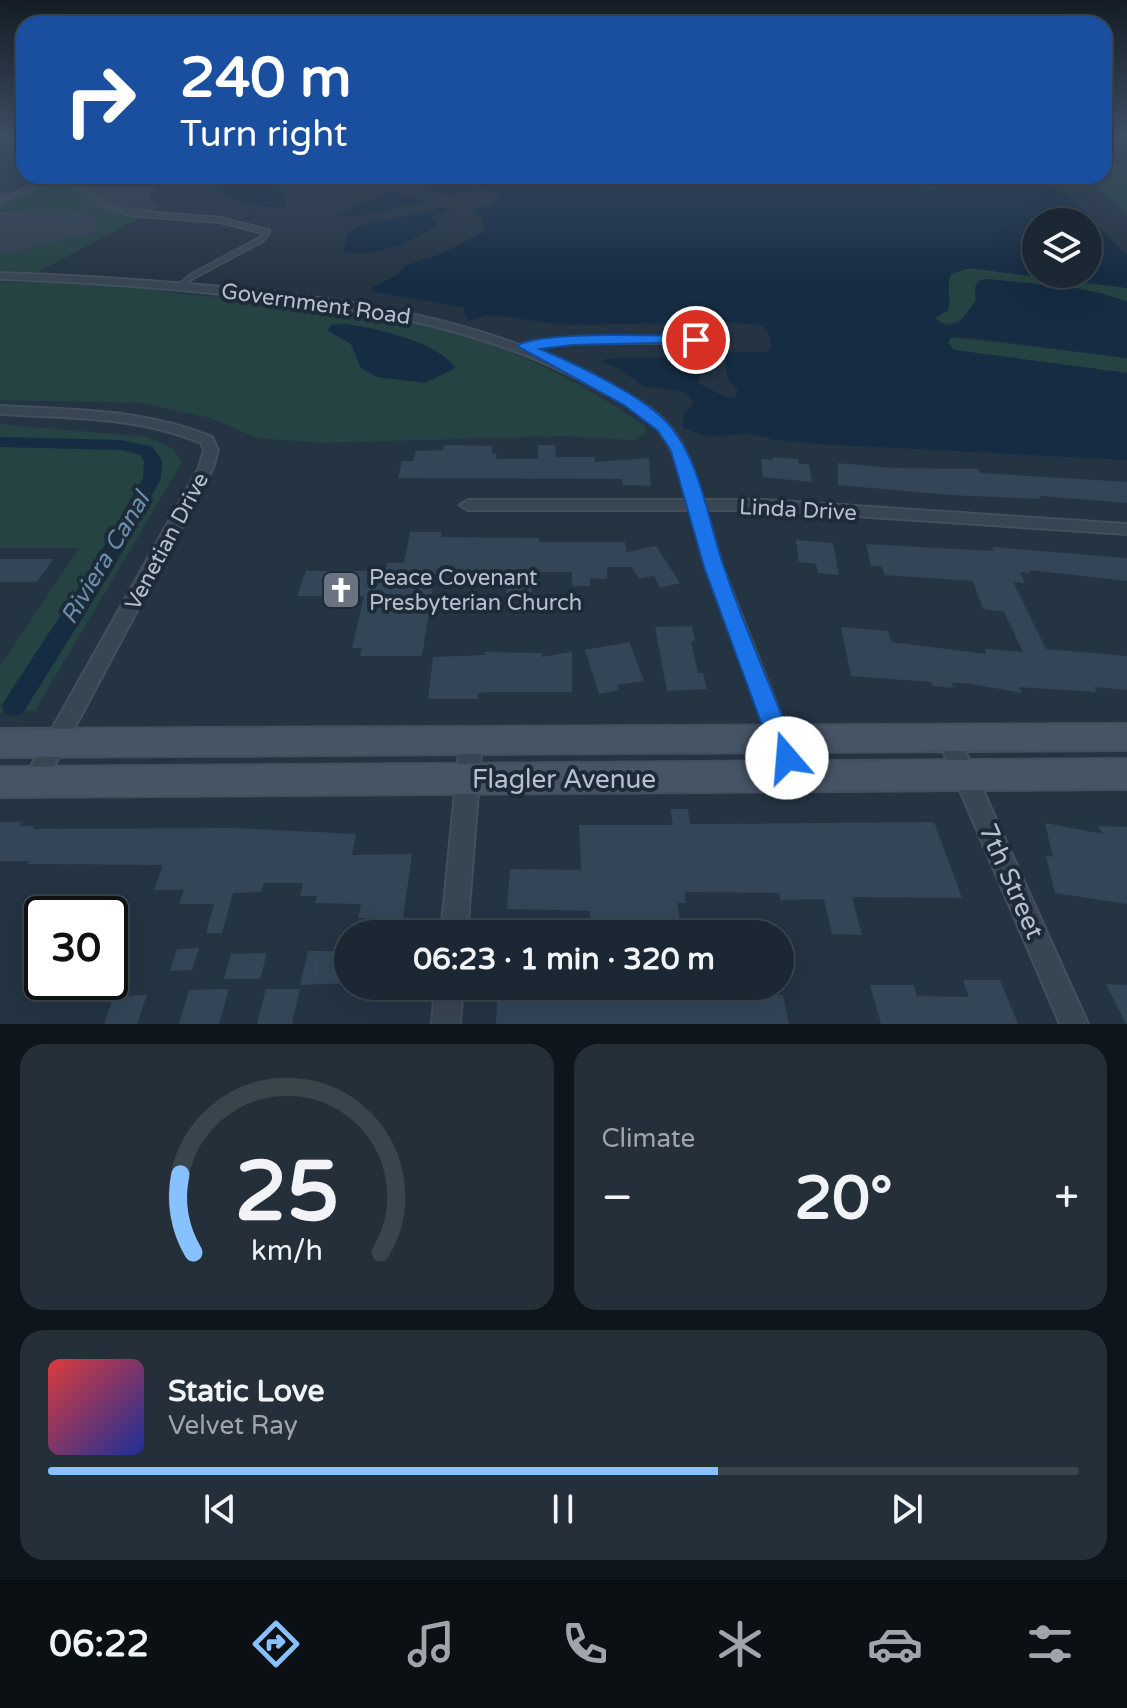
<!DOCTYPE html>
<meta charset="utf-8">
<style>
body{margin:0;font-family:"Varela Round",sans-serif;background:#242f3a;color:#f1f3f6;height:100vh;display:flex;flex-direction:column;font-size:30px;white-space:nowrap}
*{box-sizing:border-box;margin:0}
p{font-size:26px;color:#a0a5ac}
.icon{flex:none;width:44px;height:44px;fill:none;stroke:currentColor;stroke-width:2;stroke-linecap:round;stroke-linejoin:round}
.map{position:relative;height:1024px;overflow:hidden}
.side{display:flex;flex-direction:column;gap:20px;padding:20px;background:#0f151c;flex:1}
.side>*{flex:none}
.guide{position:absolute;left:16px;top:16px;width:1096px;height:168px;border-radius:24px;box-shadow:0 8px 32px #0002,0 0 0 2px #39444d;background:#1a4fa0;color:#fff;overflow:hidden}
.buttons{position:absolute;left:1022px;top:208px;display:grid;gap:16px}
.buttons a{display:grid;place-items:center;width:80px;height:80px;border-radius:50%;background:#1b2732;box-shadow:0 8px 32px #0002,0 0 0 2px #39444d;font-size:40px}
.speed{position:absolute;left:24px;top:896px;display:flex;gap:16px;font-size:40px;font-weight:700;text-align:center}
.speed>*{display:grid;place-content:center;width:104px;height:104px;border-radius:50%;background:#1b2732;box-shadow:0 8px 32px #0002,0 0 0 2px #39444d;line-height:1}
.speed .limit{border:4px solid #111;border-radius:12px;background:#fff;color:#111}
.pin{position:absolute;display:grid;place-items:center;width:68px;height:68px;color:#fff;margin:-34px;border:4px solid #fff;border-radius:50%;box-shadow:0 2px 8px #0007}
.me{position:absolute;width:88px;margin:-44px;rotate:342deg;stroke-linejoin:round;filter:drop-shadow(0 0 6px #0008)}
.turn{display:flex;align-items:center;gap:28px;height:168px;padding:0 32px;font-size:36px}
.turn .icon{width:104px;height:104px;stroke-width:2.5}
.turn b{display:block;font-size:56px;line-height:68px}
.big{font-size:60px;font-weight:700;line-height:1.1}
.side .widget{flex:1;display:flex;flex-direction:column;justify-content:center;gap:12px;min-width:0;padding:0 28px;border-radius:24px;background:#242f3a}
.side .dial{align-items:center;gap:0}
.dial svg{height:208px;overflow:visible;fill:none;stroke:#39444d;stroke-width:7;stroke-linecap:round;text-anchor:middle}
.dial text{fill:#f1f3f6;stroke:none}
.song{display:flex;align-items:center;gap:24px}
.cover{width:96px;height:96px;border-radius:12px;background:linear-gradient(135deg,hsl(0 70% 55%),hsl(230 70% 35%))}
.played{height:8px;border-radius:4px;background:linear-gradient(90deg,#88c1ff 65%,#39444d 65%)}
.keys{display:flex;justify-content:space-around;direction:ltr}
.heat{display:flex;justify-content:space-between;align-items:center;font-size:44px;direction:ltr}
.side .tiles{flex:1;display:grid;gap:20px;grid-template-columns:1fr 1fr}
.widget:last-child{grid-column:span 2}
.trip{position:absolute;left:334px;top:920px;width:460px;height:80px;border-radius:40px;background:#1b2732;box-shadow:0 8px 32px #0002,0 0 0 2px #39444d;font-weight:700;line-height:80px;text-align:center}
.tab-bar{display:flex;height:128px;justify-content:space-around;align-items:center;background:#0b1014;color:#a0a5ac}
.tab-bar .icon{width:56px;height:56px}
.tab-bar .active{color:#88c1ff}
.tab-bar b{font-size:36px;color:#f1f3f6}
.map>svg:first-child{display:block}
.airport{fill:#324150}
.green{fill:#264344;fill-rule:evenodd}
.water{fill:#152c43;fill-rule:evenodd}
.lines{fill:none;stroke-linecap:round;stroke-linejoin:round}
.canal{fill:#152c43;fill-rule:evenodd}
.building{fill:#324658}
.lane-far2-casing{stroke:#424f5c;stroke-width:6}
.lane-far1-casing{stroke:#424f5c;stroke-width:8}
.lane-casing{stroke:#424f5c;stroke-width:9}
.street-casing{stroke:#424f5c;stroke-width:4}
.secondary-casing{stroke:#424f5c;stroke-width:4}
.lane-far2{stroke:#384653;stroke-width:4}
.lane-far1{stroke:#384653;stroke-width:5}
.lane{stroke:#384653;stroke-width:6}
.street{fill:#384653;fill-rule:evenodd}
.secondary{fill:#465566;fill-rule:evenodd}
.route{fill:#1a73e8;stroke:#114b97;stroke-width:2}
.labels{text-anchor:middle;stroke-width:8;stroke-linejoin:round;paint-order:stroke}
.street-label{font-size:22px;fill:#b5c1cd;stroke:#1d2b38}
.poi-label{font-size:22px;fill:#b5c1cd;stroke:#1d2b38;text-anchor:start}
.water-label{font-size:24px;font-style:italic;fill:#6c8eae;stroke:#1d2b38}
.near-street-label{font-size:26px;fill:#b5c1cd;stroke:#1d2b38}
</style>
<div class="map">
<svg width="1127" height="1024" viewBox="0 0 1127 1024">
<rect width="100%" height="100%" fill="#243443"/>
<path class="airport" d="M52,176H142L159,184L148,197L160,206L38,272L0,271V192L11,193Z"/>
<path class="green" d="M1104,163L1127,164V213L1082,176H1104Z
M65,176H77L70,185L82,206L139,218L38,272L0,271V255L95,232L96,215L78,209L0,212V201Z
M969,268L1122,286L1127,288V302C1084,284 1034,285 988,279L978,281L975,287L976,300C966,316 957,329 937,321L935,317L948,309C952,296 945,287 951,274Z
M0,282C30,283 61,281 91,283C133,286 175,294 217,297C293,303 372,307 445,329C517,350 585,384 646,427L645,434L633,440L563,436L324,443L257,438L210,418L142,403L0,400ZM370,328L409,339L449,360L361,368L351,344Z
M951,337L1127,358V373L954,350L948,343Z
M0,424L147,437L172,448L182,462L35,711L0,712V667L79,548H0Z"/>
<path class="water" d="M199,176L276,177L284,180L278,187L287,207C267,209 227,203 216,186L186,180Z
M319,176H866L929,190H938L939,186L901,176H1008L1033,180L1068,195L1127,256V288L969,268L951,274C945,287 952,296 948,310L935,318L947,326L960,322L976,300L975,287L979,281L988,279C1034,285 1084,284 1127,302V358L973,338L951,337L948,343L954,350L1127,373V460L820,444L776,440L748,433L708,437L683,428V413L694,403L685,392L643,386L618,368L601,363L605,359L692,356L702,362L698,383L727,398L735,397L738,390L728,380L724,353L768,352L771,344L768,331L761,325L727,322L566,325L490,315L468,321L463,307L375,292L371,288L396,276L406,265L443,253L485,231L482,217L469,210L492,205L501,194L485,190L448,195L401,180L317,179ZM1036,222H1088V274H1036Z
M389,192L410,195L426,202L352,217L338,214Z
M442,208L450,210L431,217L437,225C412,241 375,259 344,251L347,234L359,226Z
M346,324C378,329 435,341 456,368L425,383L377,377L361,368L351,344L328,331L331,325Z"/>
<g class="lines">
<path class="canal" d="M0,437L121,440L153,447L162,461L161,478L114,567L23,713L14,716L5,713L1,706L94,564L143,478L144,461L140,455L121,450L0,447Z"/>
</g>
<path class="building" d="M444,445L493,446L491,454H497L496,459H538V445H555L556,457H595V462L649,458L651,486L623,485L622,479L398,478L402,461H413L416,451L443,450Z
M773,457L798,459L799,464H809L812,482L763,477L761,459L773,460Z
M838,463L893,468L978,469L980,473L1127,482V503L1039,496L1041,499L951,495L838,485Z
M410,532H442L441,537L539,538V542H625L626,552L656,546L680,583L660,588L654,576L639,579L632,567H607V579L590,578V586H572V572H532V592L506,593L507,577L435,574L422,656H360L362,648H352L364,596H297L306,571H385L387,563H404Z
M796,540L833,543L839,575L818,573L816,564L799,562Z
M866,544L994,551L992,547L1127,558V581L1029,570L1030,573L1020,572L1025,583L1013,582L1046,649L1127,656V690L1094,687L1097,692L1019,687L1022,693L966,683H952L953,688L932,686L931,682L851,676L841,627L888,631L891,642L986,654L985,649L1023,652L1004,612L983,609L973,581L884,575L882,566H871Z
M0,559H53L37,582H0Z
M692,626L695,641H691L698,673H703L707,689L667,691L655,627Z
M629,642L644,681L617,685L619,690L599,694L585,650Z
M485,652L542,653V657L572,652V692H492L478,693V699H428L433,657L485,655Z
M670,809H688L690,824L934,822L962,898L852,897L862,935L832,934L824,899L780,900L779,893L685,892L686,903H677L682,933L636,934V929H591L590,911L507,909L510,869L581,870L579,825H673Z
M0,822H22L20,826H35L33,829L233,828L356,834L352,855L412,854L403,918H358L361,904L315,903L317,896H300L303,883H264L261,892L233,893L222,933H206L214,904H179L184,890H154L163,865L27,864L29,861H0Z
M1045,823L1103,834L1098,826L1127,827V904L1055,893L1046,856L1053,857Z
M199,948L192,970L170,971L177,949Z
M308,951H348V983L300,985Z
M267,953L260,979H224L231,954Z
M963,980H1000L1018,1024H881L870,985H914L917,996L969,997Z
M1106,984L1127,985V1024H1126Z
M498,986H562V1000H612V988L776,986L777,995H783L789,1024H496Z
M229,989L219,1024H179L189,990Z
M266,989H300L292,1024H257Z
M147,995L137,1024H104L114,996Z"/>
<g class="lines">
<g class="lane-far2-casing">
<path id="lane-far2" d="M82,176L76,185C95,202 112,209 138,215
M0,200L63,176"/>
</g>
<g class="lane-far1-casing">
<path id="lane-far1" d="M128,213L220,220L267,232L262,239L191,277L180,287"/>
</g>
<g class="lane-casing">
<path id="lane" d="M524,346L572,341L696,340"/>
</g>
<g class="street-casing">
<path id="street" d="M0,273C71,275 141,280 211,286C345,298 476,316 597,379C619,390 645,401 664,420C685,441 695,471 703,500H765L1127,524V534L765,510H706L723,568L795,751L803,778L800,785L792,788L784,785L781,778C755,687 712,602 690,510H468L460,505L468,500H688C681,476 674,448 657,429C638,408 610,396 586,383C469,321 341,305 212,293C141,286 71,281 0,279Z
M0,406C72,410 145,409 212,437L218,450L213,468L42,789L34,792L26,789L23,782L26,775L199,468L204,450L201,443C138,416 68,418 0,414Z
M949,730L957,733L960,739L1088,1024H1060L938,739L941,733Z
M471,732L479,735L482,741L467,934H441L460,741L463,735Z
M435,986H463L460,1024H432Z"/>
</g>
<g class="secondary-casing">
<path id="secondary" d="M1127,724V750L0,757V729Z
M1127,759V789L0,797V767Z"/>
</g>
<use href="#lane-far2" class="lane-far2"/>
<use href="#lane-far1" class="lane-far1"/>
<use href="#lane" class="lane"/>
<use href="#street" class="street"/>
<use href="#secondary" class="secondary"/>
</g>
<linearGradient id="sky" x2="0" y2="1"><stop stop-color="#141d25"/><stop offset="0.49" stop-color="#3f5066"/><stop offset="1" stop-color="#3f5066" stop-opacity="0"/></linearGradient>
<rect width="1127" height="280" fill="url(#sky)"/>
<path class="route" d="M696,336L702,340L700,342L572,345L540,349C576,364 647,397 671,427C701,464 708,520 723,564C745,630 774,694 799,758L795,766L787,769L778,766L774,758L704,567L671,451L658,431L624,405L517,346C539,330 663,336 696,336Z"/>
<defs>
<g id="church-square" transform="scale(2)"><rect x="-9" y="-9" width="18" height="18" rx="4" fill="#6b7280" stroke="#1d2b38"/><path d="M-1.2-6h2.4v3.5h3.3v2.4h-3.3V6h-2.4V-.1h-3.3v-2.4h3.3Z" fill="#fff"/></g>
</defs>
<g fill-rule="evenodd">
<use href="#church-square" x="341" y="590"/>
</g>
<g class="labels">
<g class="street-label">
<text transform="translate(316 303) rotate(8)" y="8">Government Road</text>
<text transform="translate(798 509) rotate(3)" y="8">Linda Drive</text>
<text transform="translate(166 541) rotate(-62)" y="8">Venetian Drive</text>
</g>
<g class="poi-label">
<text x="369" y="585">Peace Covenant<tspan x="369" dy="25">Presbyterian Church</tspan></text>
</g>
<g class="water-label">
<text transform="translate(105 558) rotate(-59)" y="8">Riviera Canal</text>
</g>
<g class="near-street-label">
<text x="564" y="788">Flagler Avenue</text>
<text transform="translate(1012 881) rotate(66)" y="9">7th Street</text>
</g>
</g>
</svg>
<div class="buttons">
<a><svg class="icon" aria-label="layers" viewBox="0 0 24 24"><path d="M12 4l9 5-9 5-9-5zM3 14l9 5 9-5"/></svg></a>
</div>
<div class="speed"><div class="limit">30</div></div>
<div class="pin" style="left:696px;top:340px;background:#d93025"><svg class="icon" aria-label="arrive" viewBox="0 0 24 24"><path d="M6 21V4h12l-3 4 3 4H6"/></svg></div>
<svg class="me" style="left:787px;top:758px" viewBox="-20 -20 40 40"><circle r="19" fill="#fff"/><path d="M0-13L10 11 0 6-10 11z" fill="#1a73e8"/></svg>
<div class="trip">06:23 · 1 min · 320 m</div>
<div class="guide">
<div class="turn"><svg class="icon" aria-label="right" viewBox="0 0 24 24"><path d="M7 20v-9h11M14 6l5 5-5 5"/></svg><div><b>240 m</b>Turn right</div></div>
</div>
</div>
<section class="side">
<div class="tiles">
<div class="widget dial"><svg viewBox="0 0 100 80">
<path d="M14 69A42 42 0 1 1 86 69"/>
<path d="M14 69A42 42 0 0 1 9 39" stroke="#88c1ff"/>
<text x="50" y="56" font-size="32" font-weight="700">25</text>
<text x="50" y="72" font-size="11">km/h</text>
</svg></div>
<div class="widget"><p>Climate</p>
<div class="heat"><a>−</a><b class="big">20°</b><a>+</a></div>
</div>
<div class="widget">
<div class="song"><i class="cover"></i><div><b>Static Love</b><p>Velvet Ray</p></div></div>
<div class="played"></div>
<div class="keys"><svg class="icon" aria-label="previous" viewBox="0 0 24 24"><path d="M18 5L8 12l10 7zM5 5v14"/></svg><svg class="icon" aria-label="pause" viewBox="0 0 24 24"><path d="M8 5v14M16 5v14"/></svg><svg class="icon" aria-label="next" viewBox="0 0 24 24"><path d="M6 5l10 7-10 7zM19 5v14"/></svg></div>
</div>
</div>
</section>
<nav class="tab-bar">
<b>06:22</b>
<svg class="icon active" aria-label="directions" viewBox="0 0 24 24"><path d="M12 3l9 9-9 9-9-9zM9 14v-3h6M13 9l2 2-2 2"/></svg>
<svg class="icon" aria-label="music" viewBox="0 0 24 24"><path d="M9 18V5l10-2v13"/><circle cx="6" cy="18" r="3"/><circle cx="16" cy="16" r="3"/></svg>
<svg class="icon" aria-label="phone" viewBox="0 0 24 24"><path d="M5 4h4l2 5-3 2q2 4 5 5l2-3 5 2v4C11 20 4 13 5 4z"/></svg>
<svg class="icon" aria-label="climate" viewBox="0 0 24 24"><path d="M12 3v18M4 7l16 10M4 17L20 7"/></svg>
<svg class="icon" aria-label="car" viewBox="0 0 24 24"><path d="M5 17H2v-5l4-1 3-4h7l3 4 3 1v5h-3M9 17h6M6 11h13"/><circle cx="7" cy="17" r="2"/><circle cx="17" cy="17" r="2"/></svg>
<svg class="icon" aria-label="filters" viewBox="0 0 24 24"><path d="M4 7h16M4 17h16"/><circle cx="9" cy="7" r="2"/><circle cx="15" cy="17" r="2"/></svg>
</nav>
